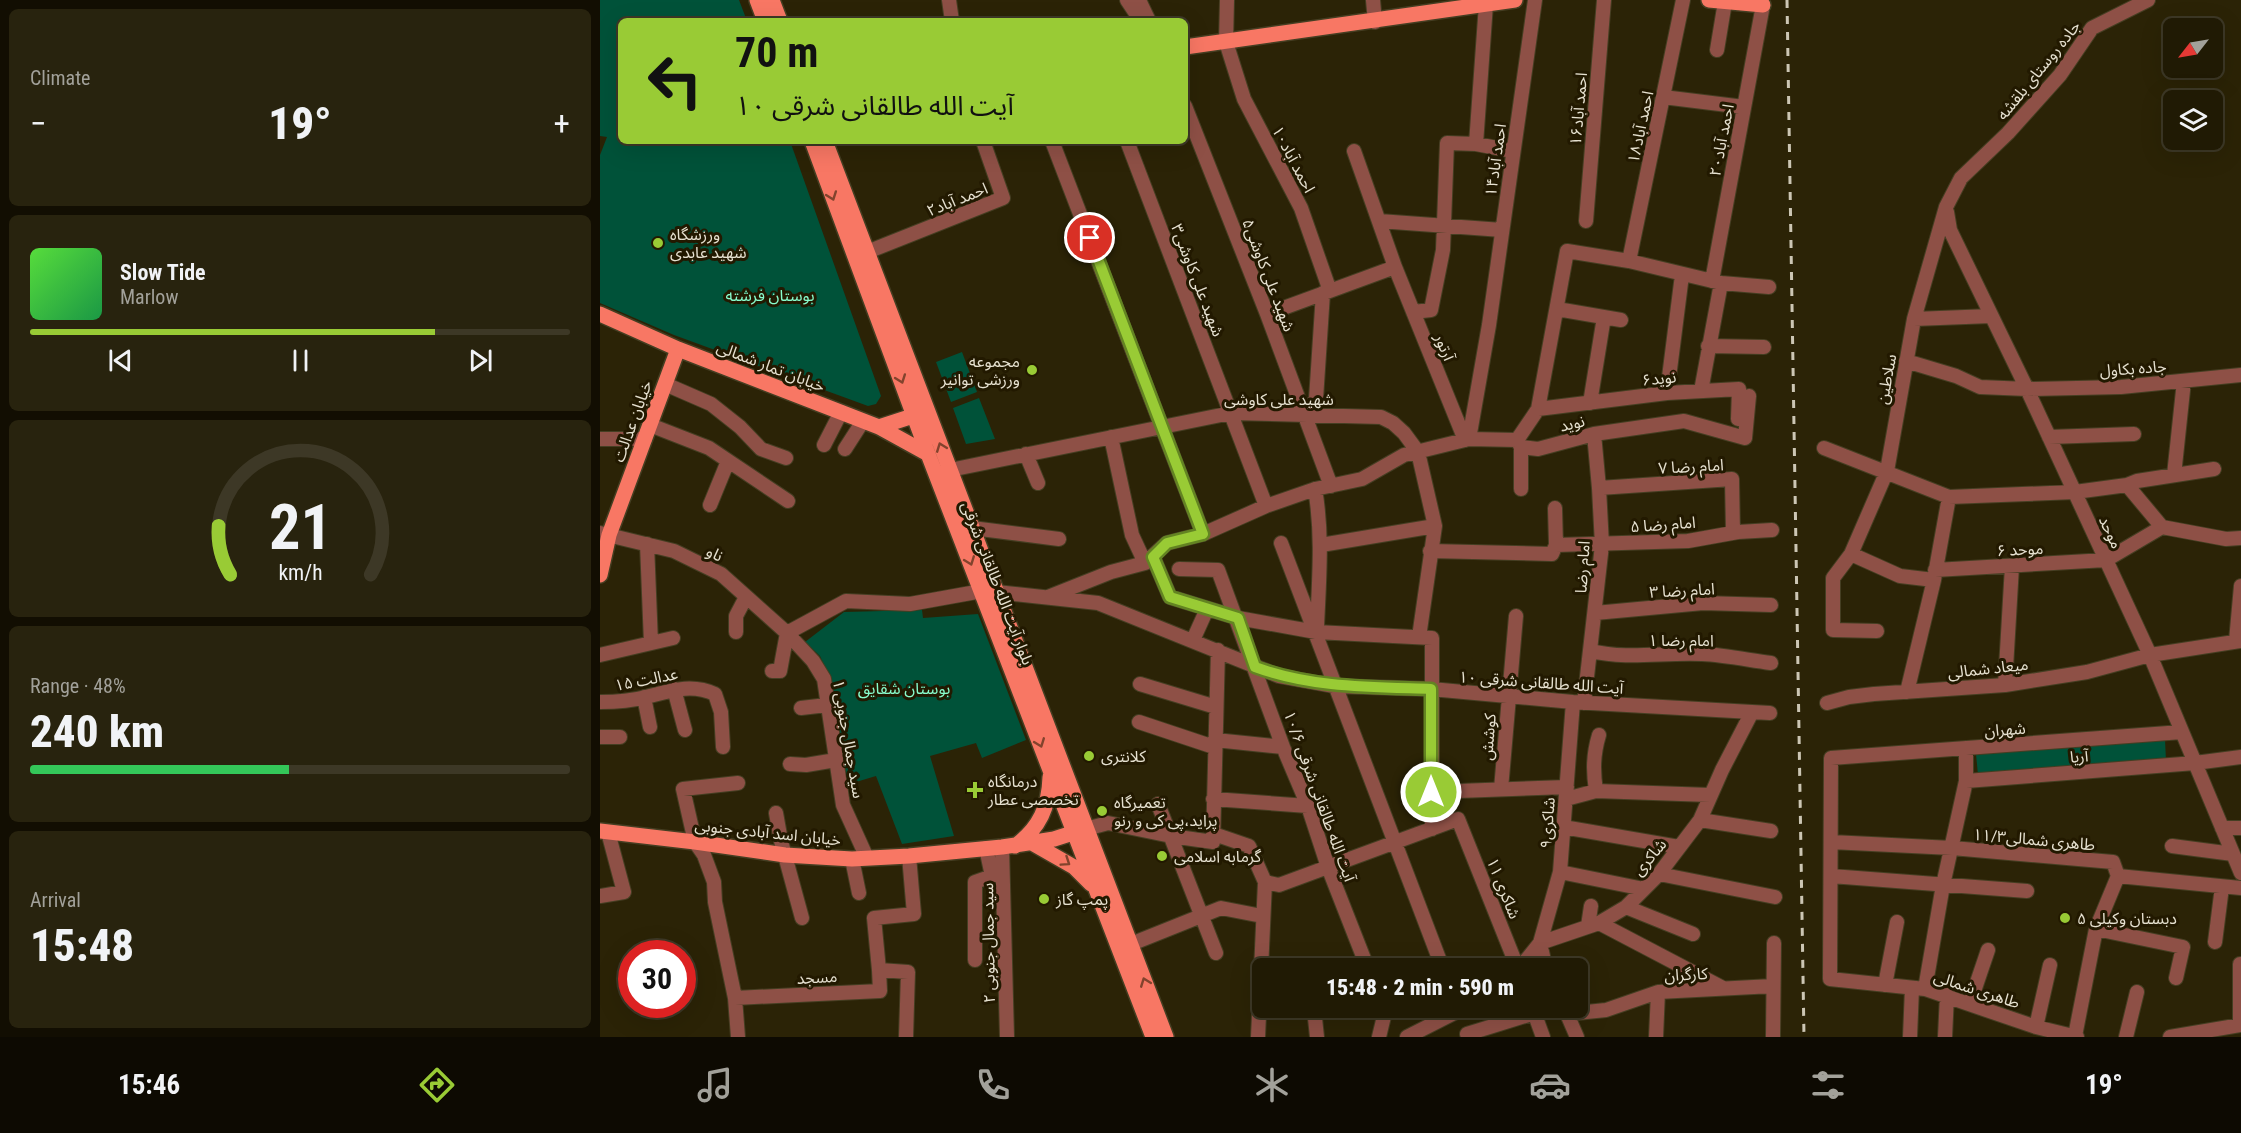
<!DOCTYPE html>
<meta charset="utf-8">
<style>
body{margin:0;font-family:"Roboto Condensed","Noto Sans Arabic",sans-serif;background:#28230e;color:#f1f3f6;height:100vh;display:flex;flex-direction:column;font-size:22px;white-space:nowrap}
*{box-sizing:border-box;margin:0}
p{font-size:20px;color:#a2a19a}
.icon{flex:none;width:33px;height:33px;fill:none;stroke:currentColor;stroke-width:2;stroke-linecap:round;stroke-linejoin:round}
.map{position:relative;flex:1;overflow:hidden}
.drawer{display:flex;flex-direction:column;gap:9px;padding:9px;background:#120e02;width:600px}
.drawer>*{flex:none}
.banner{position:absolute;left:18px;top:18px;width:570px;height:126px;border-radius:9px;box-shadow:0 6px 24px #0002,0 0 0 2px #3d3826;background:#99cb35;color:#111;overflow:hidden}
.needle{width:39px;rotate:239deg}
.fabs{position:absolute;left:1563px;top:18px;display:grid;gap:12px}
.fabs a{display:grid;place-items:center;width:60px;height:60px;border-radius:9px;background:#201a04;box-shadow:0 6px 24px #0002,0 0 0 2px #3d3826;font-size:30px}
.speed{position:absolute;left:18px;top:940px;display:flex;gap:12px;font-size:30px;font-weight:700;text-align:center}
.speed>*{display:grid;place-content:center;width:78px;height:78px;border-radius:50%;background:#201a04;box-shadow:0 6px 24px #0002,0 0 0 2px #3d3826;line-height:1}
.speed .limit{border:9px solid #d22;background:#fff;color:#111}
.pin{position:absolute;display:grid;place-items:center;width:51px;height:51px;color:#fff;margin:-26px;border:3px solid #fff;border-radius:50%;box-shadow:0 2px 6px #0007}
.me{position:absolute;width:66px;margin:-33px;rotate:0deg;stroke-linejoin:round;filter:drop-shadow(0 0 4px #0008)}
.turn{display:flex;align-items:center;gap:21px;height:126px;padding:0 18px;font-size:27px}
.turn .icon{width:78px;height:78px;stroke-width:2.5}
.turn b{display:block;font-size:42px;line-height:51px}
.big{font-size:45px;font-weight:800;line-height:1.1}
.drawer .widget{flex:1;display:flex;flex-direction:column;justify-content:center;gap:9px;min-width:0;padding:0 21px;border-radius:9px;background:#28230e}
.drawer .dial{align-items:center;gap:0}
.dial svg{height:156px;overflow:visible;fill:none;stroke:#3d3826;stroke-width:7;stroke-linecap:round;text-anchor:middle}
.dial text{fill:#f1f3f6;stroke:none}
.song{display:flex;align-items:center;gap:18px}
.cover{width:72px;height:72px;border-radius:9px;background:linear-gradient(135deg,hsl(110 70% 55%),hsl(140 70% 35%))}
.played{height:6px;border-radius:3px;background:linear-gradient(90deg,#99cb35 75%,#3d3826 75%)}
.keys{display:flex;justify-content:space-around;direction:ltr}
.heat{display:flex;justify-content:space-between;align-items:center;font-size:33px;direction:ltr}
.charge{height:9px;border-radius:4px;background:linear-gradient(90deg,#34c759 48%,#3d3826 0)}
.trip{position:absolute;left:652px;top:958px;width:336px;height:60px;border-radius:9px;background:#201a04;box-shadow:0 6px 24px #0002,0 0 0 2px #3d3826;font-weight:800;line-height:60px;text-align:center}
.menu{display:flex;height:96px;justify-content:space-around;align-items:center;background:#0d0a02;color:#a2a19a}
.menu .icon{width:42px;height:42px}
.menu .active{color:#99cb35}
.menu b{font-size:27px;color:#f1f3f6}
main{display:flex;flex:1;min-height:0}
.map>svg:first-child{display:block}
.green{fill:#005239}
.lines{fill:none;stroke-linecap:round;stroke-linejoin:round}
.minor-casing{stroke:#453e22;stroke-width:16}
.major-casing{stroke:#453e22;stroke-width:18}
.minor{stroke:#8e5046;stroke-width:14}
.major{stroke:#f87764;stroke-width:15}
.rail{stroke:#ccc6b4;stroke-width:3;stroke-dasharray:8 8;stroke-linecap:butt}
.oneway{stroke:#82432d}
.route-casing{stroke:#638422;stroke-width:15}
.route{stroke:#99cb35;stroke-width:10}
.poi-dot{fill:#99cb35;stroke:#221900;stroke-width:2}
.labels{text-anchor:middle;stroke-width:6;stroke-linejoin:round;paint-order:stroke}
.street-label{font-size:16px;fill:#e6e1d0;stroke:#221900}
.poi-label{font-size:16px;fill:#e6e1d0;stroke:#221900;text-anchor:start}
.park-label{font-size:16px;fill:#88fdcd;stroke:#221900}
</style>
<main>
<section class="drawer">
<div class="widget"><p>Climate</p>
<div class="heat"><a>−</a><b class="big">19°</b><a>+</a></div>
</div>
<div class="widget">
<div class="song"><i class="cover"></i><div><b>Slow Tide</b><p>Marlow</p></div></div>
<div class="played"></div>
<div class="keys"><svg class="icon" aria-label="previous" viewBox="0 0 24 24"><path d="M18 5L8 12l10 7zM5 5v14"/></svg><svg class="icon" aria-label="pause" viewBox="0 0 24 24"><path d="M8 5v14M16 5v14"/></svg><svg class="icon" aria-label="next" viewBox="0 0 24 24"><path d="M6 5l10 7-10 7zM19 5v14"/></svg></div>
</div>
<div class="widget dial"><svg viewBox="0 0 100 80">
<path d="M14 69A42 42 0 1 1 86 69"/>
<path d="M14 69A42 42 0 0 1 8 44" stroke="#99cb35"/>
<text x="50" y="56" font-size="32" font-weight="700">21</text>
<text x="50" y="72" font-size="11">km/h</text>
</svg></div>
<div class="widget"><p>Range · 48%</p><b class="big">240 km</b><div class="charge"></div></div>
<div class="widget"><p>Arrival</p><b class="big">15:48</b></div>
</section>
<div class="map">
<svg width="1641" height="1037" viewBox="0 0 1641 1037">
<rect width="100%" height="100%" fill="#2b2306"/>
<path class="green" d="M0,0H139L147,21H21V141H190L281,396L276,404L268,406L74,335L0,303V155L7,137L0,136Z
M362,352L377,392L351,402L336,362Z
M379,398L395,439L366,444L353,408Z
M322,610L323,618L378,614L426,740L382,758L376,743L330,756L354,836L302,844L276,776L246,785L228,674L220,656L205,642L244,612Z
M1565,739L1566,761L1378,775L1376,754Z"/>
<g class="lines">
<g class="minor-casing">
<path id="minor" d="M349,0L352,21
M527,0L541,21
M539,0L549,21
M627,0L626,42L644,99L701,208L730,291
M773,0L775,22
M1117,50L1125,2
M1063,97L1144,107
M585,106L667,314L731,486
M452,141L603,534
M527,141L666,506
M876,144L886,4
M754,151L795,267L865,440
M1347,212L1350,230L1427,389L1550,655L1641,873
M779,221L902,230
M986,221L1004,0
M267,252L403,198L383,141
M1029,261L1083,0
M1112,281L1163,5L1161,0
M957,309L1021,320
M813,312L831,310L843,250L847,143L876,144L913,151
M667,314L795,267
M1314,319L1391,316
M1108,346L1164,347
M1306,361L1356,376L1380,387L1427,389L1521,387L1641,375
M65,384L111,404L140,427L161,449L186,458
M1101,391L1121,283
M1067,393L1082,275
M990,403L1004,317
M938,409L1067,393L1139,389L1138,419
M705,415L716,399L723,293
M50,425L109,448L188,501
M511,437L532,535L545,563
M1449,437L1534,434
M0,439H45
M869,439L889,325L935,0
M917,440L938,409L967,251L1029,261L1121,283L1169,287
M224,445L241,412
M921,447V489
M1224,448L1349,497
M245,449L263,421
M426,454L438,483
M350,470L631,413L781,417L793,423L804,433L818,452L835,526L819,637
M1574,475L1584,381
M1527,485L1537,481L1614,469
M999,488L1132,479L1133,533
M715,489C723,535 719,580 717,627
M110,505L128,461
M372,528L459,539
M0,533L74,551L121,574L187,633L213,661L224,679L243,805L267,858
M681,543L843,969
M47,544L51,643
M721,545L835,526
M956,545L1088,541L1138,532L1172,530
M830,551L952,554L956,545L955,508
M1251,554L1300,576L1334,580
M553,557L570,597L638,618L716,632L832,638V829
M579,569L618,570L683,747L708,806L728,867L768,969
M1335,570L1506,560L1562,527
M396,592L498,603L679,676L734,686L831,689L973,702L1170,713
M448,597L511,572L545,563L567,543L603,534L666,506L715,489L762,479L804,455L869,439L917,440L921,447L938,449L994,434L1084,421L1145,438L1149,396
M995,613L1103,603L1171,605
M1277,631L1233,630V578L1251,554L1287,471L1314,319L1346,207L1361,178L1408,133L1460,75L1492,28L1548,0
M136,632V616L146,597
M187,633L246,601L310,604L382,591
M593,640L607,609
M1636,641L1641,586
M991,651C1028,660 1064,652 1102,654C1125,655 1148,660 1171,663
M0,655L73,638
M172,671H180L187,633
M540,684L616,707
M1405,685L1412,566
M74,689L85,730
M1307,692L1334,580L1349,497L1475,492L1527,485L1562,527L1626,539L1641,538
M44,697L50,727
M0,702C16,702 31,701 46,697C70,691 91,683 115,694L121,712L123,747
M984,703L1002,545L999,488L994,434
M1227,703L1249,697L1274,694L1405,685L1487,672L1550,655L1641,641
M201,708L227,705
M539,722L614,747
M0,737H20
M615,740L683,747
M190,764L206,765L236,760
M1366,781L1595,763L1641,757
M138,783L83,789L95,842L104,855L114,882L115,902L135,998L138,1037
M901,789L916,616
M996,791C993,771 993,755 999,735
M831,792L967,787
M613,799L708,806
M966,799L996,791L1110,795
M558,804L616,953
M176,813L181,841L202,918
M1100,820L1171,831
M963,827L1079,847
M1622,828H1641
M486,829L508,823L571,836L613,842L618,650
M614,834L649,846L665,882L679,885L858,819L918,969
M1231,842L1352,848L1513,862L1518,876L1496,929L1475,1036
M1572,846L1633,854
M402,847L407,1037
M252,859L259,893
M960,872L1044,889
M1059,874L1175,897
M1231,876L1427,891
M1518,876L1641,888
M0,896L24,892L8,832
M1026,907L1093,934
M999,923L1121,987
M988,926L991,906
M1496,929L1583,947L1576,978
M1615,942L1622,887
M531,944L621,908L662,916
M375,960V882L392,876L386,848
M1640,964V1025
M919,969L940,943L999,923L1026,907L1059,874L1100,820L1122,770L1152,712
M946,969L940,943L960,872L973,702
M1285,985L1297,922
M1325,989L1343,885L1366,781V748
M135,998L280,991L279,970
M1370,1003L1388,950
M714,1009L717,1037
M960,1009L967,1014L977,1037
M967,1014L1006,1010L1058,992L1173,986
M935,1015L943,1037
M1436,1027L1450,965
M867,1034L951,1008
M306,1037L308,972L279,970L274,918L314,914L309,856
M658,1037L665,882
M779,1037L786,1008
M807,1037L864,1008
M1056,1037L1058,992
M1173,1037L1174,943
M1310,1037L1312,988
M1345,1037L1347,995
M1477,1037L1436,1027L1325,989L1230,979L1231,758L1582,732
M1526,1037L1537,992
M1570,1037L1641,1025"/>
</g>
<g class="major-casing">
<path id="major" d="M157,0L165,21
M172,0L180,21
M1109,0L1163,5
M585,47L915,0
M212,141L328,454L553,1037
M225,141L566,1037
M0,314L78,349L279,427L328,454
M279,427L322,413
M0,575L9,535L78,349
M0,831L95,842L185,855L252,859L309,856L402,847L454,839L482,830
M432,843L474,867L491,884
M415,846C440,828 449,806 450,777"/>
</g>
<use href="#minor" class="minor"/>
<use href="#major" class="major"/>
<path class="rail" d="M1187,0L1204,1037"/>
</g>
<defs><path id="oneway-chevron" d="M-2-3.5L2.5 0L-2 3.5" fill="none" stroke-width="1.6" stroke-linecap="round" stroke-linejoin="round" transform="scale(1.5)"/></defs>
<g class="oneway">
<use href="#oneway-chevron" transform="translate(232 196) rotate(70)"/>
<use href="#oneway-chevron" transform="translate(301 379) rotate(70)"/>
<use href="#oneway-chevron" transform="translate(341 447) rotate(-111)"/>
<use href="#oneway-chevron" transform="translate(370 561) rotate(69)"/>
<use href="#oneway-chevron" transform="translate(440 743) rotate(69)"/>
<use href="#oneway-chevron" transform="translate(466 862) rotate(34)"/>
<use href="#oneway-chevron" transform="translate(545 982) rotate(-111)"/>
</g>
<g class="lines">
<g class="route-casing">
<path id="route" d="M490,238L603,534L567,543L553,557L570,597L638,618L655,667C712,688 771,687 831,689V792"/>
</g>
<use href="#route" class="route"/>
</g>
<g class="poi-dot">
<circle cx="58" cy="243" r="6"/>
<circle cx="432" cy="370" r="6"/>
<circle cx="489" cy="756" r="6"/>
<path d="M372 781h6v6h6v6h-6v6h-6v-6h-6v-6h6z"/>
<circle cx="502" cy="811" r="6"/>
<circle cx="562" cy="856" r="6"/>
<circle cx="444" cy="899" r="6"/>
<circle cx="1465" cy="918" r="6"/>
</g>
<g class="labels">
<g class="street-label">
<text transform="translate(1438 70) rotate(-51)" y="6">جاده روستای بلقشه</text>
<text transform="translate(978 109) rotate(-85)" y="6">احمد آباد۱۶</text>
<text transform="translate(1040 127) rotate(-78)" y="6">احمد آباد۱۸</text>
<text transform="translate(1121 140) rotate(-79)" y="6">احمد آباد۲۰</text>
<text transform="translate(694 159) rotate(62)" y="6">احمد آباد۱۰</text>
<text transform="translate(895 160) rotate(-82)" y="6">احمد آباد۱۴</text>
<text transform="translate(357 199) rotate(-22)" y="6">احمد آباد۲</text>
<text transform="translate(669 275) rotate(69)" y="6">شهید علی کاوشی۵</text>
<text transform="translate(598 280) rotate(69)" y="6">شهید علی کاوشی۳</text>
<text transform="translate(845 347) rotate(68)" y="6">آرتور</text>
<text transform="translate(171 366) rotate(21)" y="6">خیابان تمار شمالی</text>
<text transform="translate(1533 368) rotate(-4)" y="6">جاده بکاول</text>
<text transform="translate(1059 378) rotate(-6)" y="6">نوید۶</text>
<text transform="translate(1286 379) rotate(-80)" y="6">سلاطین</text>
<text x="679" y="405">شهید علی کاوشی</text>
<text transform="translate(32 421) rotate(-70)" y="6">خیابان عدالت</text>
<text transform="translate(972 423) rotate(-14)" y="6">نوید</text>
<text transform="translate(1091 466) rotate(-3)" y="6">امام رضا ۷</text>
<text transform="translate(1063 524) rotate(-4)" y="6">امام رضا ۵</text>
<text transform="translate(1511 532) rotate(65)" y="6">موحد</text>
<text transform="translate(1420 549) rotate(-3)" y="6">موحد ۶</text>
<text transform="translate(115 553) rotate(27)" y="6">ناو</text>
<text transform="translate(982 567) rotate(-86)" y="6">امام رضا</text>
<text transform="translate(398 583) rotate(69)" y="6">بلوار آیت الله طالقانی شرقی</text>
<text transform="translate(1082 590) rotate(-3)" y="6">امام رضا ۳</text>
<text x="1081" y="646">امام رضا ۱</text>
<text transform="translate(1388 668) rotate(-6)" y="6">میعاد شمالی</text>
<text transform="translate(46 679) rotate(-11)" y="6">عدالت ۱۵</text>
<text transform="translate(941 682) rotate(4)" y="6">آیت الله طالقانی شرقی ۱۰</text>
<text transform="translate(1405 729) rotate(-4)" y="6">شهران</text>
<text transform="translate(888 737) rotate(-86)" y="6">کوشش</text>
<text transform="translate(249 739) rotate(80)" y="6">سید جمال جنوبی ۱</text>
<text transform="translate(1479 756) rotate(-4)" y="6">آریا</text>
<text transform="translate(720 796) rotate(70)" y="6">آیت الله طالقانی شرقی ۱۰/۶</text>
<text transform="translate(947 823) rotate(-86)" y="6">شاکری۹</text>
<text transform="translate(168 832) rotate(6)" y="6">خیابان اسد آبادی جنوبی</text>
<text transform="translate(1434 839) rotate(5)" y="6">طاهری شمالی۱۱/۳</text>
<text transform="translate(1049 857) rotate(-50)" y="6">شاکری</text>
<text transform="translate(904 888) rotate(68)" y="6">شاکری ۱۱</text>
<text transform="translate(388 943) rotate(-91)" y="6">سید جمال جنوبی ۲</text>
<text transform="translate(1086 974) rotate(-3)" y="6">کارگران</text>
<text transform="translate(217 977) rotate(-3)" y="6">مسجد</text>
<text transform="translate(1377 989) rotate(18)" y="6">طاهری شمالی</text>
</g>
<g class="poi-label">
<text x="70" y="240">ورزشگاه<tspan x="70" dy="18">شهید عابدی</tspan></text>
<text x="420" y="367" text-anchor="end">مجموعه<tspan x="420" dy="18">ورزشی توانیر</tspan></text>
<text x="501" y="762">کلانتری</text>
<text x="388" y="787">درمانگاه<tspan x="388" dy="18">تخصصی عطار</tspan></text>
<text x="514" y="808">تعمیرگاه<tspan x="514" dy="18">پراید،پی کی و رنو</tspan></text>
<text x="574" y="862">گرمابه اسلامی</text>
<text x="456" y="905">پمپ گاز</text>
<text x="1477" y="924">دبستان وکیلی ۵</text>
</g>
<g class="park-label">
<text x="170" y="301">بوستان فرشته</text>
<text x="304" y="694">بوستان شقایق</text>
</g>
</g>
</svg>
<div class="fabs">
<a><svg class="needle" viewBox="-14 -14 28 28"><path d="M0-13l5 13h-10z" fill="#e53935"/><path d="M0 13l5-13h-10z" fill="#a2a19a"/></svg></a>
<a><svg class="icon" aria-label="layers" viewBox="0 0 24 24"><path d="M12 4l9 5-9 5-9-5zM3 14l9 5 9-5"/></svg></a>
</div>
<div class="speed"><div class="limit">30</div></div>
<div class="pin" style="left:490px;top:238px;background:#d93025"><svg class="icon" aria-label="arrive" viewBox="0 0 24 24"><path d="M6 21V4h12l-3 4 3 4H6"/></svg></div>
<svg class="me" style="left:831px;top:792px" viewBox="-20 -20 40 40"><circle r="17" fill="#99cb35" stroke="#fff" stroke-width="3"/><path d="M0-11L8 9 0 5-8 9z" fill="#fff"/></svg>
<div class="trip">15:48 · 2 min · 590 m</div>
<div class="banner">
<div class="turn"><svg class="icon" aria-label="left" viewBox="0 0 24 24"><path d="M17 20v-9H6M10 6l-5 5 5 5"/></svg><div><b>70 m</b>آیت الله طالقانی شرقی ۱۰</div></div>
</div>
</div>
</main>
<nav class="menu">
<b>15:46</b>
<svg class="icon active" aria-label="directions" viewBox="0 0 24 24"><path d="M12 3l9 9-9 9-9-9zM9 14v-3h6M13 9l2 2-2 2"/></svg>
<svg class="icon" aria-label="music" viewBox="0 0 24 24"><path d="M9 18V5l10-2v13"/><circle cx="6" cy="18" r="3"/><circle cx="16" cy="16" r="3"/></svg>
<svg class="icon" aria-label="phone" viewBox="0 0 24 24"><path d="M5 4h4l2 5-3 2q2 4 5 5l2-3 5 2v4C11 20 4 13 5 4z"/></svg>
<svg class="icon" aria-label="climate" viewBox="0 0 24 24"><path d="M12 3v18M4 7l16 10M4 17L20 7"/></svg>
<svg class="icon" aria-label="car" viewBox="0 0 24 24"><path d="M5 17H2v-5l4-1 3-4h7l3 4 3 1v5h-3M9 17h6M6 11h13"/><circle cx="7" cy="17" r="2"/><circle cx="17" cy="17" r="2"/></svg>
<svg class="icon" aria-label="filters" viewBox="0 0 24 24"><path d="M4 7h16M4 17h16"/><circle cx="9" cy="7" r="2"/><circle cx="15" cy="17" r="2"/></svg>
<b>19°</b>
</nav>
